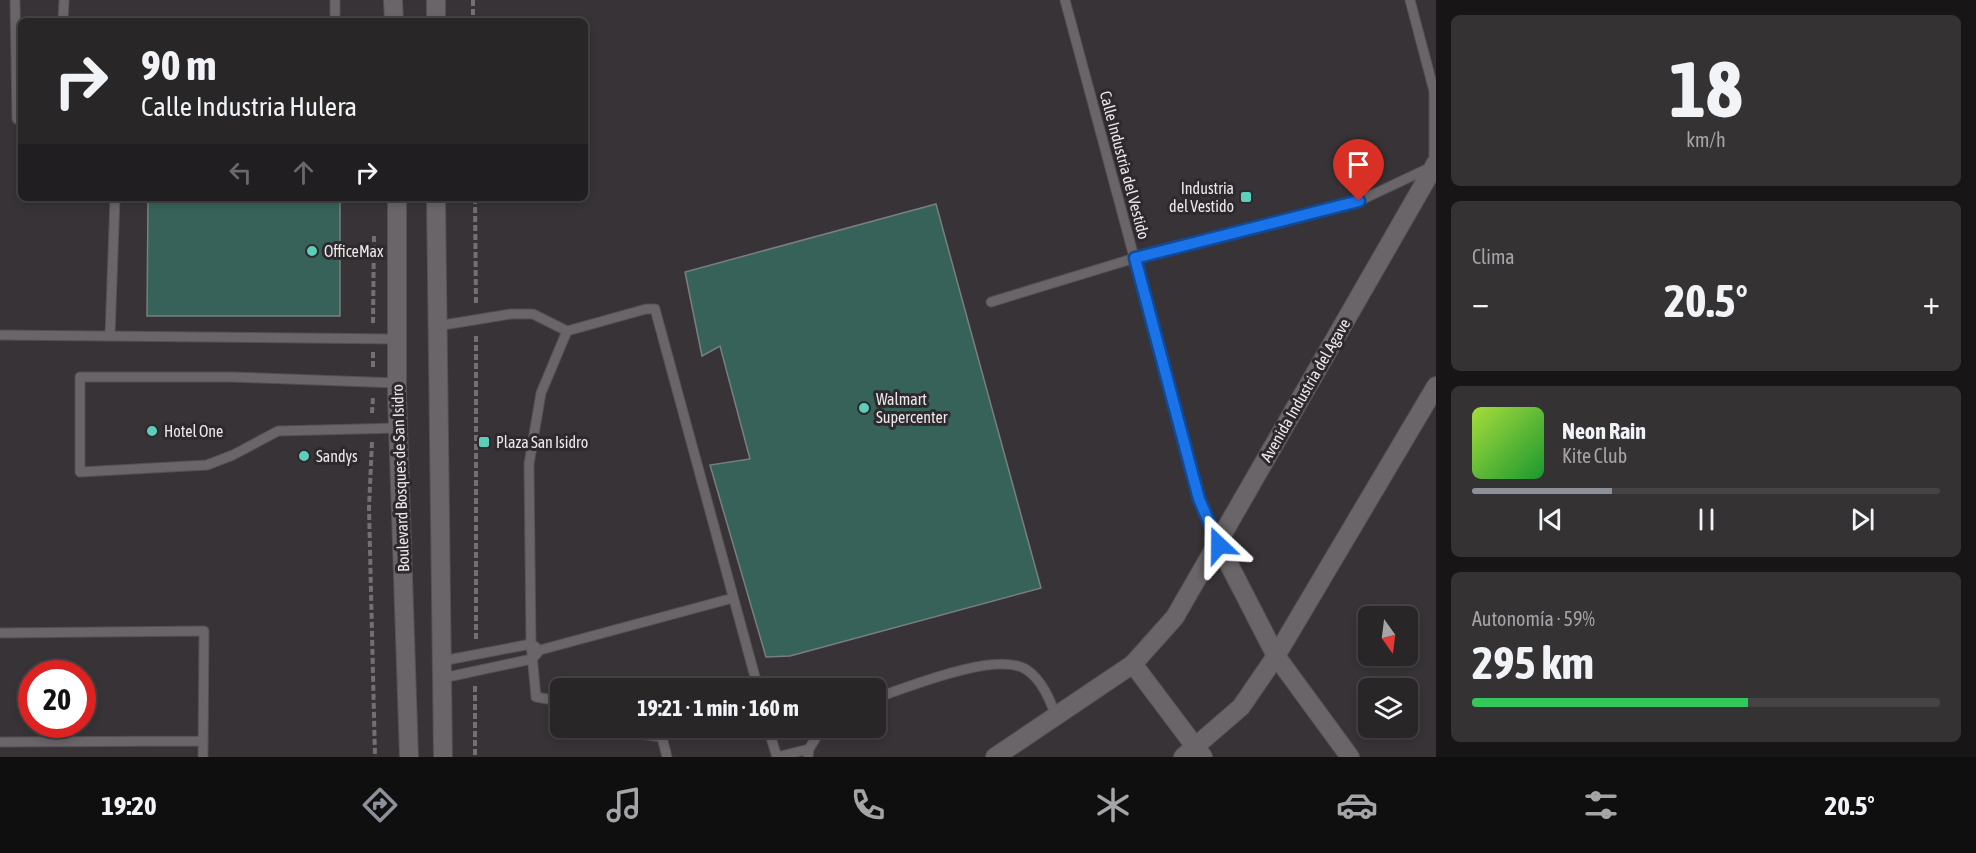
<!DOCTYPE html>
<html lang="es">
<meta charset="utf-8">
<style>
body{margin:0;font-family:"Asap Condensed",sans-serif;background:#353234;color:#f1f3f6;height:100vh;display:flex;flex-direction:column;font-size:22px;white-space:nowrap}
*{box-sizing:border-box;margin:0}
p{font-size:20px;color:#a5a5a8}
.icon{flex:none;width:33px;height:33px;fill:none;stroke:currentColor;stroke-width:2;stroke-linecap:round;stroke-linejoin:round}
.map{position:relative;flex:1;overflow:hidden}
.side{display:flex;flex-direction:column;gap:15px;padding:15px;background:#171516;width:540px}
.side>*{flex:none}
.top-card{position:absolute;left:18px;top:18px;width:570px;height:183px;border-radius:9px;box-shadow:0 3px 9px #0003,0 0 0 2px #454345;background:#292628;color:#f1f3f6;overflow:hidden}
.needle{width:39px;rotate:166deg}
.tools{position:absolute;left:1358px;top:606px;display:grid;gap:12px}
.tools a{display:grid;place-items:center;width:60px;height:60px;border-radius:9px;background:#292628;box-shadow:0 3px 9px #0003,0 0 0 2px #454345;font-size:30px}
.speed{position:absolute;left:18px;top:660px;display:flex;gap:12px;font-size:30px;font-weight:700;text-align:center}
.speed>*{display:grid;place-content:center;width:78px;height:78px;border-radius:50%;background:#292628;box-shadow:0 3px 9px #0003,0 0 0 2px #454345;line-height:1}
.speed .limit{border:9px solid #d22;background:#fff;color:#111}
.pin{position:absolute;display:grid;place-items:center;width:51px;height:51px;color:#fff;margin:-62px -26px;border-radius:50% 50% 50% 0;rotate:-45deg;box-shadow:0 0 6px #0007}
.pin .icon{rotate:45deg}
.me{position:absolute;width:66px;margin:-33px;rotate:337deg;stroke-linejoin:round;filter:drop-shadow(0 0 4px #0008)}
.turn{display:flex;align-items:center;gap:21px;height:126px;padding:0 24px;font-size:27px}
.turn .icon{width:78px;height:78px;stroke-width:2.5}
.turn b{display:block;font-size:42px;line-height:51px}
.lanes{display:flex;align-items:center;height:57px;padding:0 24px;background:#0003;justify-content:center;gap:30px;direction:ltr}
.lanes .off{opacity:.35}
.big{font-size:45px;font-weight:700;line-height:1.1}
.side .tile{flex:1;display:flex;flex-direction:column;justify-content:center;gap:9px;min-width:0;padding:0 21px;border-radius:9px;background:#353234}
.side .dial{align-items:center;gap:0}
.dial b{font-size:78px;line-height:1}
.song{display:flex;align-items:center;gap:18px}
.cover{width:72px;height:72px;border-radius:9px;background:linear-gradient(135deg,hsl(80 70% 55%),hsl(130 70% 35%))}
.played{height:6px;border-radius:3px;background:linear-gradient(90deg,#8c9099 30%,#454345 30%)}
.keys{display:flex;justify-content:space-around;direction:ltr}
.heat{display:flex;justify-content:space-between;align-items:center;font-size:33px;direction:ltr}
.charge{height:9px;border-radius:4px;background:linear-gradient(90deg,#34c759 59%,#454345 0)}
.trip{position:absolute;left:550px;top:678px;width:336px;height:60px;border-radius:9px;background:#292628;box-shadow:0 3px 9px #0003,0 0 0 2px #454345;font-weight:700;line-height:60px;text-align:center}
.dock{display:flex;height:96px;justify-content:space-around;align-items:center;background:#100f10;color:#a5a5a8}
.dock .icon{width:42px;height:42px}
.dock .on{color:#8c9099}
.dock b{font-size:27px;color:#f1f3f6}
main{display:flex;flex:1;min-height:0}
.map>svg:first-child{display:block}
.building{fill:#376259;stroke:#797f7e;stroke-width:1.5}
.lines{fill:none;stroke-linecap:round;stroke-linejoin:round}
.lane-casing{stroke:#545052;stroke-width:11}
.street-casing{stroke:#545052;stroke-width:20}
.secondary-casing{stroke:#545052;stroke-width:20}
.path{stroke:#736f72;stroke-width:4;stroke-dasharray:6 3;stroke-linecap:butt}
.lane{stroke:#6a6568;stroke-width:9}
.street{stroke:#6a6568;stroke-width:18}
.secondary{stroke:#6a6568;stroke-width:18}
.route-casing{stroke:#114b97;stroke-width:15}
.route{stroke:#1a73e8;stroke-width:10}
.poi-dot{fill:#5cceba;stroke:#2d292c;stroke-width:2}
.labels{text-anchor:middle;stroke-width:6;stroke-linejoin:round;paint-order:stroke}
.street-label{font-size:16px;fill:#eae8e9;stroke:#2d292c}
.poi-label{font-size:16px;fill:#eae8e9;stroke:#2d292c;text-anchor:start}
</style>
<main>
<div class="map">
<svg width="1436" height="757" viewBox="0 0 1436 757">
<rect width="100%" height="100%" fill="#373336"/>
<path class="building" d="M148,198H340V316H147Z
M936,204L1041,588L790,656L766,657L710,465L750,459L720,346L702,356L685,272Z"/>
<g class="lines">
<g class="lane-casing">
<path id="lane" d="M15,0L17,119L21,121
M335,0V21
M1065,0L1199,499L1218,543
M1410,0L1434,91V166
M63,21L64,0
M991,302L1135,258L1359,201L1429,168
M437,326L511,314H533L567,331L646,309H655L758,688
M0,335L396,339
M110,336L115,198
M397,383L232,377H80V472L207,465L233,455L278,431L399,428
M0,633L204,631L203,757
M442,661L531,644L536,647
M443,678L532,659L540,650L733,598
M592,688L607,685L608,688
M561,696L548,699L536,697L531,644L529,464L541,393L567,331
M876,698C908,687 998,650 1027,670C1042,680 1050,700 1056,716
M619,728L622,732L662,737L667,757
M768,728L777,757
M0,742L203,741
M777,757L809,749
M808,757L809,749L822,728"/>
</g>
<g class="street-casing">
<path id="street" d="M1219,545L1276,656L1350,757
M1133,664L1203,757"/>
</g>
<g class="secondary-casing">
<path id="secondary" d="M393,0L394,21
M436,21V0
M397,198V395L409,757
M436,198L443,757
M995,757L1133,664L1175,617L1436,163
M1183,757L1241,707L1276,656L1436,386"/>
</g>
<path class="path" d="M473,0V21
M475,198L476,306
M373,323L374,235
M373,352V368
M372,413L373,397
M372,442L369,508L375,757
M476,639V335
M475,686V757"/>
<use href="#lane" class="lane"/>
<use href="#street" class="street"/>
<use href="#secondary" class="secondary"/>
</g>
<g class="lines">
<g class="route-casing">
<path id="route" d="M1219,545L1199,499L1135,258L1359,201"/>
</g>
<use href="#route" class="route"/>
</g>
<g class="poi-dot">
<rect x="1240" y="191" width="12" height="12" rx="3"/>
<circle cx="312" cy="251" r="6"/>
<circle cx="864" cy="408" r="6"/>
<circle cx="152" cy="431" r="6"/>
<rect x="478" y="436" width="12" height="12" rx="3"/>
<circle cx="304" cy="456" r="6"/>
</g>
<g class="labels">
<g class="street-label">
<text transform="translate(1125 165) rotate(75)" y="6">Calle Industria del Vestido</text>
<text transform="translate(1305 390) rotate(-60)" y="6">Avenida Industria del Agave</text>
<text transform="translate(400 478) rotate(-92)" y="6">Boulevard Bosques de San Isidro</text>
</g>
<g class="poi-label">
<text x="1234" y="194" text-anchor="end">Industria<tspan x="1234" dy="18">del Vestido</tspan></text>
<text x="324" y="257">OfficeMax</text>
<text x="876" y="405">Walmart<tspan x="876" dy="18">Supercenter</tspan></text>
<text x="164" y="437">Hotel One</text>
<text x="496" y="448">Plaza San Isidro</text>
<text x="316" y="462">Sandys</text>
</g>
</g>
</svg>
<div class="tools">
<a><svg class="needle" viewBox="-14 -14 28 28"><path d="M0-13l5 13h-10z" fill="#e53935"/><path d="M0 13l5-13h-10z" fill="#a5a5a8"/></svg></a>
<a><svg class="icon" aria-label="layers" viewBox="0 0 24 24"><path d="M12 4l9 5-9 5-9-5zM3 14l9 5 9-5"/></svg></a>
</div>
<div class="speed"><div class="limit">20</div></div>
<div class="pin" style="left:1359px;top:201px;background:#d93025"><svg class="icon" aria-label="arrive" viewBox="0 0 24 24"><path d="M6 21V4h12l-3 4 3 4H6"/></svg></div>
<svg class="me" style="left:1219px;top:545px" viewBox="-20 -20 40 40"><path d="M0-17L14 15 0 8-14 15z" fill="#1a73e8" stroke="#fff" stroke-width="4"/></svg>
<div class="trip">19:21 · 1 min · 160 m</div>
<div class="top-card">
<div class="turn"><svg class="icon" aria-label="right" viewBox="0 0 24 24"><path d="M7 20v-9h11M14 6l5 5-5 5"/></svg><div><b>90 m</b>Calle Industria Hulera</div></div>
<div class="lanes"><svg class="icon off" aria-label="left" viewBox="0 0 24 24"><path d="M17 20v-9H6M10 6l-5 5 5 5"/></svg><svg class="icon off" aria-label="ahead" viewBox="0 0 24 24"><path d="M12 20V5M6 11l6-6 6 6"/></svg><svg class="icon" aria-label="right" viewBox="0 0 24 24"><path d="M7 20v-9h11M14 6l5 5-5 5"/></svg></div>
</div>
</div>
<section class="side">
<div class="tile dial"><b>18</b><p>km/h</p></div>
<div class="tile"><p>Clima</p>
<div class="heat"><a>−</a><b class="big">20.5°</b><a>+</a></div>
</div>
<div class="tile">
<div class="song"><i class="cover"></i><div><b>Neon Rain</b><p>Kite Club</p></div></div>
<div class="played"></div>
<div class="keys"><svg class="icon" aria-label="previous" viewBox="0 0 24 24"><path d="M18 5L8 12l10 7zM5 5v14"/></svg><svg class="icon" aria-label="pause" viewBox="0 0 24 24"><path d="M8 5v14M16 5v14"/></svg><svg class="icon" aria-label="next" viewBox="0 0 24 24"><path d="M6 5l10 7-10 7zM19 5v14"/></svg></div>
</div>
<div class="tile"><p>Autonomía · 59%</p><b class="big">295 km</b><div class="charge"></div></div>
</section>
</main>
<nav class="dock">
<b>19:20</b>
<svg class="icon on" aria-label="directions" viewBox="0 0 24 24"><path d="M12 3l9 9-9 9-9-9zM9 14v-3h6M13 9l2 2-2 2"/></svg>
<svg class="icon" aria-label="music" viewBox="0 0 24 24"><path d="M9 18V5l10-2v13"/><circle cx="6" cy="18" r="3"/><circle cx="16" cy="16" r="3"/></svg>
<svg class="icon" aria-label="phone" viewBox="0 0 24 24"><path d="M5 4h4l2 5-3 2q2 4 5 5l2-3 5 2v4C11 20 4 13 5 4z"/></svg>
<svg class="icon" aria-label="climate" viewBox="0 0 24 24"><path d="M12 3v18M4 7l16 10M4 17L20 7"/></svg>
<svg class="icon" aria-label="car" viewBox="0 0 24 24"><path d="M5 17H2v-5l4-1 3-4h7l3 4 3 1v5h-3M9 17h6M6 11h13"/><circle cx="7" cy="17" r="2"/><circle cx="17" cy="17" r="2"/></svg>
<svg class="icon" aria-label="filters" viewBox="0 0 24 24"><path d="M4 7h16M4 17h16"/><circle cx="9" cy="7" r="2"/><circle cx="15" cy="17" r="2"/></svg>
<b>20.5°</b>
</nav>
